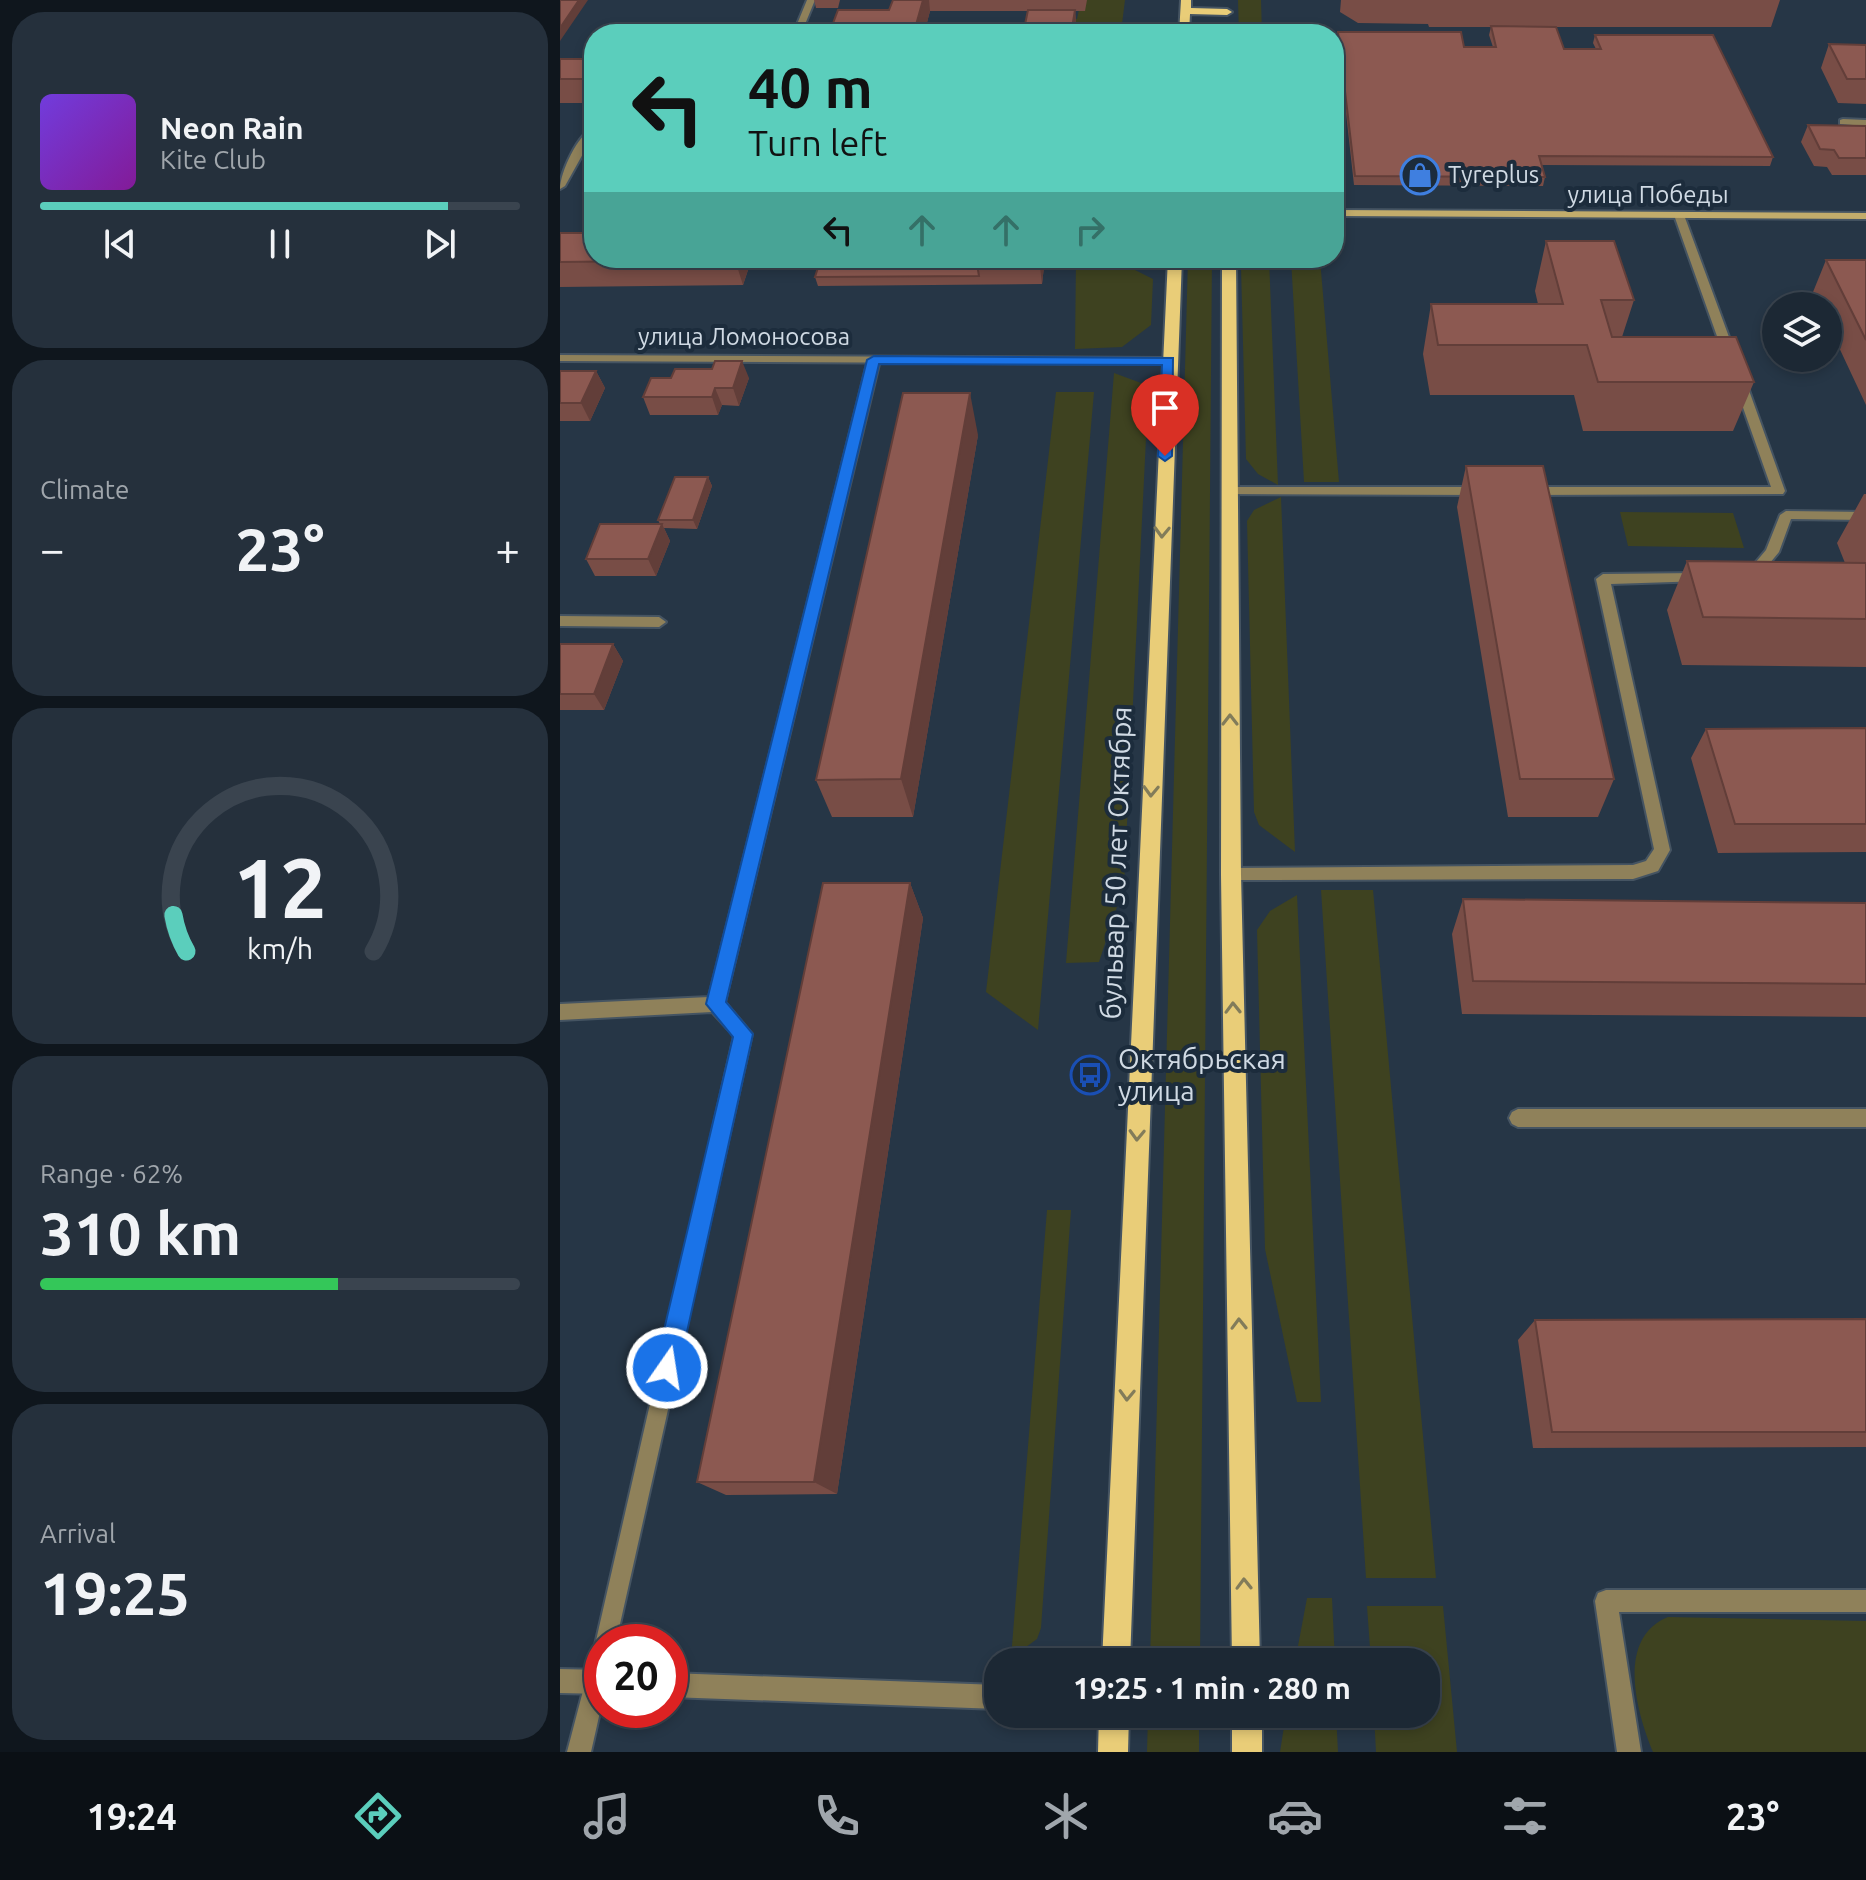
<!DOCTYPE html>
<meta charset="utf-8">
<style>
body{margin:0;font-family:Ubuntu,sans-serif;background:#25303c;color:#f1f3f6;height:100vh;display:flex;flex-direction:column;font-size:30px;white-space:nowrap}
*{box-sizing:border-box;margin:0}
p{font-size:26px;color:#a0a6ac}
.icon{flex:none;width:44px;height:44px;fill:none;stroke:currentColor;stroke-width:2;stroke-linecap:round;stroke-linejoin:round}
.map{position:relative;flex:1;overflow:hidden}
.panel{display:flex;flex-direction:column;gap:12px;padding:12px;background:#0f161d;width:560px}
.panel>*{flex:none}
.hud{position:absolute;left:24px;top:24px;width:760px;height:244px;border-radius:32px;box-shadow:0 4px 12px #0003,0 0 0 2px #3a444f;background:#5bcebc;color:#111;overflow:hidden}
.controls{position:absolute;left:1202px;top:292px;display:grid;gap:16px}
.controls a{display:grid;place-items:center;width:80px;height:80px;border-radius:50%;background:#1c2834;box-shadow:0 4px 12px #0003,0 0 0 2px #3a444f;font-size:40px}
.speed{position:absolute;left:24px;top:1624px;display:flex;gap:16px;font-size:40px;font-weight:700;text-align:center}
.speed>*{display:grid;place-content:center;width:104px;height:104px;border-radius:50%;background:#1c2834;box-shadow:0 4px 12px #0003,0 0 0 2px #3a444f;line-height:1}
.speed .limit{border:12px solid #d22;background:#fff;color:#111}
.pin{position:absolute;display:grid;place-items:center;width:68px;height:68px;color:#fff;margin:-82px -34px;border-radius:50% 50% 50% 0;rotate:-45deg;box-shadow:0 0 8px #0007}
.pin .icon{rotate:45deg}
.me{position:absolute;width:88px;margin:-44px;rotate:13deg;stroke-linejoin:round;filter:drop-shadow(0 0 6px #0008)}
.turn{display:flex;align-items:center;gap:28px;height:168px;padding:0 32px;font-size:36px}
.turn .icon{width:104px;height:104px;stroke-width:2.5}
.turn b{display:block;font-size:56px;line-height:68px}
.lanes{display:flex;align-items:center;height:76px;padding:0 32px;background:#0003;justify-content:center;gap:40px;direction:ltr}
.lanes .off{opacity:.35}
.big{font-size:60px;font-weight:700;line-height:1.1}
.panel .card{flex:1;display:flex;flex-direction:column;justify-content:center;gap:12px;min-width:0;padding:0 28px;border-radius:32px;background:#25303c}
.panel .dial{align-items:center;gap:0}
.dial svg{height:208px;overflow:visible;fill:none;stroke:#3a444f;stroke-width:7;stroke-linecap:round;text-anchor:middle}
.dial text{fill:#f1f3f6;stroke:none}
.song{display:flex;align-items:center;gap:24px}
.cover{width:96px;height:96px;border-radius:12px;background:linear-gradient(135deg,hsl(260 70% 55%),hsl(290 70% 35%))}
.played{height:8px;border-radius:4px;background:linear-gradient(90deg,#5bcebc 85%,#3a444f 85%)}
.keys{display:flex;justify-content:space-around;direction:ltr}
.heat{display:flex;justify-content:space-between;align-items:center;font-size:44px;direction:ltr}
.charge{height:12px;border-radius:6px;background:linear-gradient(90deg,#34c759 62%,#3a444f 0)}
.trip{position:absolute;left:424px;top:1648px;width:456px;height:80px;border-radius:32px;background:#1c2834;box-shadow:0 4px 12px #0003,0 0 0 2px #3a444f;font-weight:700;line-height:80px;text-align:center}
.menu{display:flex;height:128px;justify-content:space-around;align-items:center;background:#0b1015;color:#a0a6ac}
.menu .icon{width:56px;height:56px}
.menu .active{color:#5bcebc}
.menu b{font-size:36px;color:#f1f3f6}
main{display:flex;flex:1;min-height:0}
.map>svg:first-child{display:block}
.green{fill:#3e4220}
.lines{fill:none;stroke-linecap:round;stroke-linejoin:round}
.service-casing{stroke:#455462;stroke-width:4}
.minor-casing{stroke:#455462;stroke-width:4}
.tertiary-casing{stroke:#455462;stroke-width:4}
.secondary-casing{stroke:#455462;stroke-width:4}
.primary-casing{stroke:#455462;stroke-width:4}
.service{fill:#8f815a;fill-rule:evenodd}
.minor{fill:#8f815a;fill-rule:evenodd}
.tertiary{fill:#8f815a;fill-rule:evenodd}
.secondary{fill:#c2ac6b;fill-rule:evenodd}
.primary{fill:#e9cd78;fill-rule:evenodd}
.wall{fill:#784d46}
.shaded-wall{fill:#623e39}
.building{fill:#8c5951;stroke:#623e39;stroke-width:2}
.oneway{stroke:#827c5a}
.route{fill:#1a73e8;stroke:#114b97;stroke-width:2}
.labels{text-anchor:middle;stroke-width:8;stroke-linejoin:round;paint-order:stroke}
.far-poi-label{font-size:24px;fill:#d0dae4;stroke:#1c2c3c;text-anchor:start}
.far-street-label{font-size:24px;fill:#d0dae4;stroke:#1c2c3c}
.street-label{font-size:28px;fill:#d0dae4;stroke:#1c2c3c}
.poi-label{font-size:28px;fill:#d0dae4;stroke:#1c2c3c;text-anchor:start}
</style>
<main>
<section class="panel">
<div class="card">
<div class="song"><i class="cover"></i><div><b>Neon Rain</b><p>Kite Club</p></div></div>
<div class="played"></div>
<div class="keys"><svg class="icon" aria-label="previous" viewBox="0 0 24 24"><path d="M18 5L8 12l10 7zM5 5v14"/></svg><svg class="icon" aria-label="pause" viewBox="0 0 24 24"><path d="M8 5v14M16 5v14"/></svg><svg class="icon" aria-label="next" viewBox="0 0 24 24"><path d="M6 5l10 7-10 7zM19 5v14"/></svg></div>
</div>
<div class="card"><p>Climate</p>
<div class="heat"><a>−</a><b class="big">23°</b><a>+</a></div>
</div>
<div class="card dial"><svg viewBox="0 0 100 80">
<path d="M14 69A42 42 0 1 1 86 69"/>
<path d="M14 69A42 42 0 0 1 9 55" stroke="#5bcebc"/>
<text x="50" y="56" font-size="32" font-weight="700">12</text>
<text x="50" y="72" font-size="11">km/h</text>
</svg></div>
<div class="card"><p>Range · 62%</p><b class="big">310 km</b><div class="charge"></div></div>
<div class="card"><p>Arrival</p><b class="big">19:25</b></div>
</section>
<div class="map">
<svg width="1306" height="1752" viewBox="0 0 1306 1752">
<rect width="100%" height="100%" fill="#263646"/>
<path class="green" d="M521,0H565L562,24H487L488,19H517Z
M678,0H701L702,34H679Z
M516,258H565L575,270L593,279L591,325L562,347L515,349Z
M628,258H652L640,1662H590Z
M688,258H709L718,485L698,474L686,459L681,267Z
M731,259H760L779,482H744Z
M554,373L581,383L588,398L564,885L539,962L506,963Z
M496,392H534L478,1030L426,992Z
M721,497L735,852L699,825L694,812L687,521L694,510Z
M1060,512L1173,513L1184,548L1068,546Z
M761,890H813L876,1578H806Z
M737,895L761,1402H737L705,1249L697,930L710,911Z
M487,1210H511L481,1628L477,1639L451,1658Z
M747,1598H772L775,1662H735Z
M807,1606H883L897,1752H816L814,1714H866V1662H811Z
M1108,1617L1306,1621V1752H1093C1076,1711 1056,1638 1108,1617Z
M588,1714H639V1752H587Z
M726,1714H776L778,1752H720Z"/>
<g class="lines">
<g class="service-casing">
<path id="service" d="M247,0H255L241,34H233Z
M486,25L625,28L629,31L625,34L486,30L415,34L434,28Z
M1283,119L1306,120V126L1280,124V120Z
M34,128V134L5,186L0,189C0,173 18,133 34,128Z
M774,164L777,165L779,171L774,174Z
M1115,213L1124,215L1176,356L1174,358L1164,356L1114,215Z
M314,357L320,360L165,1002L192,1034L56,1642H42V1703L31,1752H7L35,1645L174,1036L152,1012L0,1020V1004L149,997L308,360Z
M1180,378L1186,382L1225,491L1223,494L970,495L964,491L970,487H1211L1174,382Z
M668,487H923L929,491L923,495L664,494L662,491Z
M1226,511L1306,512V520L1231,519L1219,552L1195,581H1185V575L1206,550L1220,515Z
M1139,573L1144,575V581L1051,584L1110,850L1098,871L1073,879L665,880L663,875L665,870L671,868L1073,865L1086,861L1094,849L1036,579L1043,574Z
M958,1109H1306V1127H958L952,1124L949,1118L952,1112Z
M1046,1590H1306V1612H1059L1081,1752H1057L1035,1601L1038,1593Z"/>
</g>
<g class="minor-casing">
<path id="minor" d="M0,616L99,617L106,622L99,627L0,626Z
M0,1669L42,1670V1694L0,1693Z
M110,1673L438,1685V1709L110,1697Z"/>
</g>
<g class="tertiary-casing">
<path id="tertiary" d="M0,355L609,358L615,361L609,364L0,361Z"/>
</g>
<g class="secondary-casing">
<path id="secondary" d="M774,210L1306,213V219L774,216Z"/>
</g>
<g class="primary-casing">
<path id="primary" d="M621,0H631V8L667,9L672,12L667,15L630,14L629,34H619Z
M608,258H622L570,1662H542Z
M662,258H676L681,875L700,1662H672L661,875Z
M539,1714H569L568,1752H538Z
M672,1714H702V1752H672Z"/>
</g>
<use href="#service" class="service"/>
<use href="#minor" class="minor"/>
<use href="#tertiary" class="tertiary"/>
<use href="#secondary" class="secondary"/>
<use href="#primary" class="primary"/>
</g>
<path class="wall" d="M254,0H280L278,8H256Z
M333,0H527L525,11H515L517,34H463L468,11H370L364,34H269L329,10Z
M781,0H1220L1211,27H996L1004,49H1036L1033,43L1035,35L1213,157L1210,166L982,165L985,177L983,186L794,185L778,41V32L904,47H933L929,35L931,27H869L868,24L798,23L780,12Z
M1269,44L1306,45V104L1278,103L1261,68Z
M0,59H34V103H0Z
M1248,125L1306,126V175H1272L1267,167L1254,166L1241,142Z
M0,233L34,258H192L183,285L0,287Z
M986,241L1074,300L1062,337L1194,382L1173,431H1023L1014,395H870L863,354L871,304H978L975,291Z
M261,258H485L482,284L258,286L255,277Z
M1266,260H1306V405L1268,324V306H1260L1253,292Z
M0,371H36L45,388L30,421H0Z
M189,378L179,406L162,405L158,415H90L83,397Z
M418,435L353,817H272L256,780Z
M906,466L1054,779L1038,817H948L897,507Z
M148,477L152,486L137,529L104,528L110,541L96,576H35L26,559L100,524L98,520Z
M1304,494H1306V667L1122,665L1107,610L1127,561L1285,563L1277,543Z
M0,644H53L63,661L44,710H0Z
M1306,728V852L1158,853L1131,758L1146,729Z
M350,883L363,918L277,1494L166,1495L137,1482Z
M903,899L1306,903V1017L902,1014L892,934Z
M1306,1319V1447L973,1448L958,1340L975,1320Z"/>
<path class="shaded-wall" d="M19,0H28L0,41V28Z
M363,0H369L370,11L364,34H354Z
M515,10L517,34H511Z
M175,258H192L183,285L175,260Z
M479,258H485L482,284L479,259Z
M182,361L189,378L179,406L173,388Z
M36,371L45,388L30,421L21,403Z
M155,388L162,405L158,415L152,397Z
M410,393L418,435L353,817L341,779Z
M148,477L152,486L137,529L133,520Z
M102,524L110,541L96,576L88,559Z
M53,644L63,661L44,710L34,694Z
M350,883L363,918L277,1494L254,1482Z"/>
<path class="building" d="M0,0H19L0,28Z
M333,0H363L354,32H342L341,34H269L278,10H329Z
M468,10H515L511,34H463Z
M931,26L996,27L1004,49H1041L1035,35H1153L1213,157L979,156L985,177L795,176L778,32H901L904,47H936Z
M1269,44L1306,45V79H1287Z
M0,59H34V79H0Z
M1248,125L1306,126V158H1279L1274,150L1260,149Z
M0,233H34V258H175V260L0,262Z
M986,241H1054L1074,300H1041L1052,337H1176L1194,382H1038L1027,345H878L871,304H1003Z
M261,258H416L419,276L255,277Z
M416,258H479V259L416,260Z
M1266,260H1306V340Z
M155,361H182L173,388H155L152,397H83L91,378H111L115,369H152Z
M0,371H36L21,403H0Z
M343,393H410L341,779L256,780Z
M906,466H983L1054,779H960Z
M115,477H148L133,520H98Z
M40,524H102L88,559H26Z
M1127,561L1306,563V619L1143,617Z
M0,644H53L34,694H0Z
M1306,728V824H1175L1146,729Z
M263,883H350L254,1482H137Z
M903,899L1306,903V984L913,981Z
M1306,1319V1432H992L975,1320Z"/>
<defs><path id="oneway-chevron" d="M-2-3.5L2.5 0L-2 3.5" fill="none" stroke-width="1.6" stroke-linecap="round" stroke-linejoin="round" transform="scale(2)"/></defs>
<g class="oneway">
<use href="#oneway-chevron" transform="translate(602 532) rotate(92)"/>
<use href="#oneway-chevron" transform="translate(670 720) rotate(-90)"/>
<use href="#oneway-chevron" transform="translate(591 791) rotate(92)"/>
<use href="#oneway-chevron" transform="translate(673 1008) rotate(-91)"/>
<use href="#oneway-chevron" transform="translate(577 1135) rotate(92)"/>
<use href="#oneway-chevron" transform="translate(679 1324) rotate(-91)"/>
<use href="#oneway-chevron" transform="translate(567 1395) rotate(92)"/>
<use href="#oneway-chevron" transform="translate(684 1584) rotate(-91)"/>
</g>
<path class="route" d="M314,356L613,358L612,456L605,461L598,456L602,365L319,364L166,1002L193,1034L119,1368L115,1377L107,1380L99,1377L95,1368L173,1037L146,1004L307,360Z"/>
<defs>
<g id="shop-ring" transform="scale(2)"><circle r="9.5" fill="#1c2c3c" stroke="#3f7fe0" stroke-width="1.5"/><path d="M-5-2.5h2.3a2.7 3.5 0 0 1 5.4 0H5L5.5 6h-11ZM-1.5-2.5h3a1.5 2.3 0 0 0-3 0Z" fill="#3f7fe0"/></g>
<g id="bus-ring" transform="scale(2)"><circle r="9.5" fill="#1c2c3c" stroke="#1a4fb4" stroke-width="1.5"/><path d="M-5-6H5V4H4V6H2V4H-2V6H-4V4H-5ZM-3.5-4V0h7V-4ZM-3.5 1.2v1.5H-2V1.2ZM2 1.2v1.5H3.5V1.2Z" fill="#1a4fb4"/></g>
</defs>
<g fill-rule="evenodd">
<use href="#shop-ring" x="860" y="175"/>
<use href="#bus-ring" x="530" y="1075"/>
</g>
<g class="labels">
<g class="far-poi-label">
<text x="888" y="183">Tyreplus</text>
</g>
<g class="far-street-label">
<text x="1088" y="203">улица Победы</text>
<text x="184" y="345">улица Ломоносова</text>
</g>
<g class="street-label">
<text transform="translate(556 863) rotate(-88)" y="10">бульвар 50 лет Октября</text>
</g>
<g class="poi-label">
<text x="558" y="1069">Октябрьская<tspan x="558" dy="32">улица</tspan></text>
</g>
</g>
</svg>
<div class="controls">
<a><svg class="icon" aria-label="layers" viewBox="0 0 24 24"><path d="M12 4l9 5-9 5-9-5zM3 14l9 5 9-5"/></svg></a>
</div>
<div class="speed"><div class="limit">20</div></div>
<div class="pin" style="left:605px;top:456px;background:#d93025"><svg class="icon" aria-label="arrive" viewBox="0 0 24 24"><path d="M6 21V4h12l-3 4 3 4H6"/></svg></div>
<svg class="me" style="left:107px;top:1368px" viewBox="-20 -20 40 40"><circle r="17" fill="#1a73e8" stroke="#fff" stroke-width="3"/><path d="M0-11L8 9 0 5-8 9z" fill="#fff"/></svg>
<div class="trip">19:25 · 1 min · 280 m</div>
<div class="hud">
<div class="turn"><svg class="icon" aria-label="left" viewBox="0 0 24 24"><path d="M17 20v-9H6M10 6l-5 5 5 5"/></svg><div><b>40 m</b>Turn left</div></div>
<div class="lanes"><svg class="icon" aria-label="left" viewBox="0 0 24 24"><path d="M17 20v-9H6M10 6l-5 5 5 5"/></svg><svg class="icon off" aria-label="ahead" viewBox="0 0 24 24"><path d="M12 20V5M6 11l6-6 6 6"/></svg><svg class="icon off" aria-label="ahead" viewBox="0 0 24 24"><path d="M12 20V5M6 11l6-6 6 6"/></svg><svg class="icon off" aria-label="right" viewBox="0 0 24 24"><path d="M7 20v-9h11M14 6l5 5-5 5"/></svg></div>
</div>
</div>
</main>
<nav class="menu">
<b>19:24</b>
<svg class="icon active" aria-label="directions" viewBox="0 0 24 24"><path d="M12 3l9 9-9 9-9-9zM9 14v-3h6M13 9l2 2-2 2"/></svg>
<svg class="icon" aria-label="music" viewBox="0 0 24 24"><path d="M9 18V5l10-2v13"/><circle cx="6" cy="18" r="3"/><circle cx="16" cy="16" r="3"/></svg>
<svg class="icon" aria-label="phone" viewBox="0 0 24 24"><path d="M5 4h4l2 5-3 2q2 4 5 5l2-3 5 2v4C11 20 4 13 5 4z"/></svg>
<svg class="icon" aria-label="climate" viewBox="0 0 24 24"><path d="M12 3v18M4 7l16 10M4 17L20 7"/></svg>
<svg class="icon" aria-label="car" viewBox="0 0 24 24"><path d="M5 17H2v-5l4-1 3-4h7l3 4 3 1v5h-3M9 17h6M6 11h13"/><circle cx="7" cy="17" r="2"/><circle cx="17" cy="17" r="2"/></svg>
<svg class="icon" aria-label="filters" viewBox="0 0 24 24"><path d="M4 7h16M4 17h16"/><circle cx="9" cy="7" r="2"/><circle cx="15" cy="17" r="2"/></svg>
<b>23°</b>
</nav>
